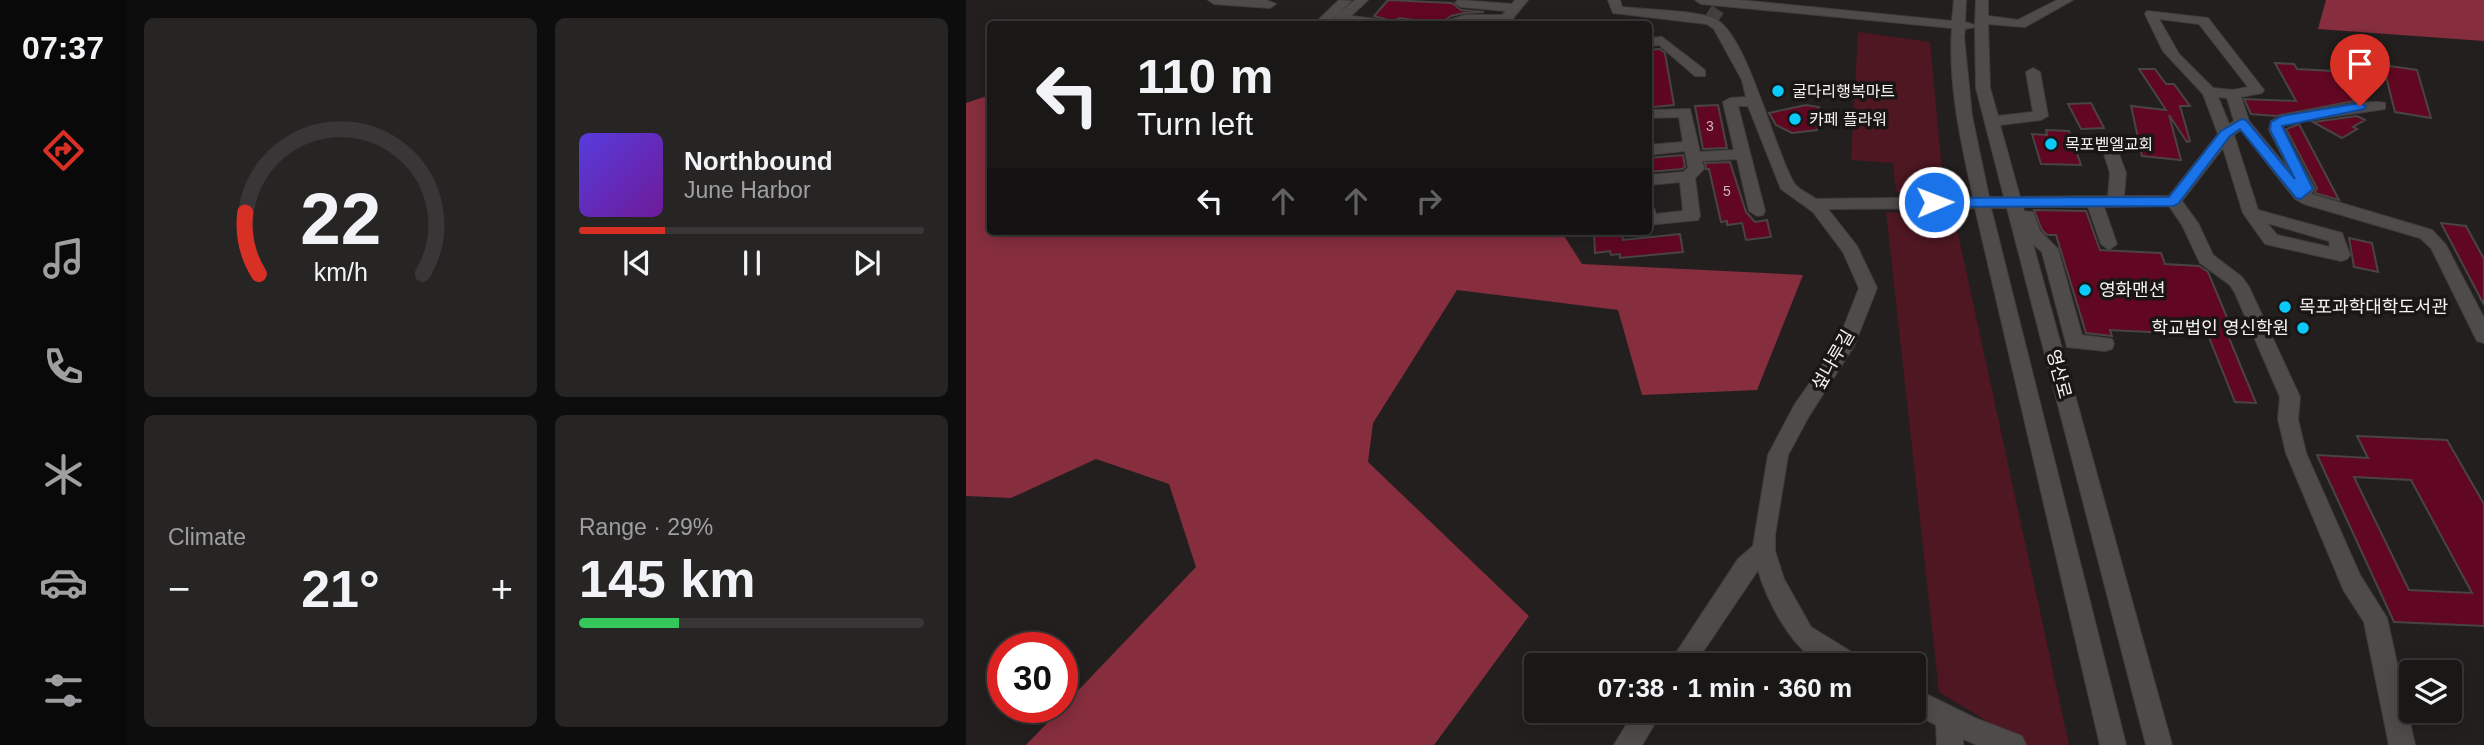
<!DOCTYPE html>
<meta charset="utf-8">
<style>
body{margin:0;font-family:Helvetica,"Noto Sans KR",sans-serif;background:#272424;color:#f1f3f6;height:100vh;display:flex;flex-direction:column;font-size:26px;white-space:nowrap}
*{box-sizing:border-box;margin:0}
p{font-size:23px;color:#9f9fa1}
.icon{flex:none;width:38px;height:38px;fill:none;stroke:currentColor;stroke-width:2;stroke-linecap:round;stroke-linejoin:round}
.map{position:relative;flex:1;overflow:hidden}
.side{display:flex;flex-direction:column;gap:18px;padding:18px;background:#0e0d0d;width:840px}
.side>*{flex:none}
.hud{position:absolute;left:21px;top:21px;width:665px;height:214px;border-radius:7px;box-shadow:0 4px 18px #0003,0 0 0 2px #383636;background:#1a1717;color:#f1f3f6;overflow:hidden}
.controls{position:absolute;left:1433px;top:660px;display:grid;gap:14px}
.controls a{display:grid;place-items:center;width:63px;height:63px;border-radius:7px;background:#1a1717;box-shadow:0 4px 18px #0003,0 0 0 2px #383636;font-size:35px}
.speed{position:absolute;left:21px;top:632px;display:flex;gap:14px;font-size:35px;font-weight:700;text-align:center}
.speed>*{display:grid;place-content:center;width:91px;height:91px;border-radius:50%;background:#1a1717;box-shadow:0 4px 18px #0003,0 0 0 2px #383636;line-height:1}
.speed .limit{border:10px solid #d22;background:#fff;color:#111}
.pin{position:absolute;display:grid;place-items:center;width:60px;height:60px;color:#fff;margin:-72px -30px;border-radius:50% 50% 50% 0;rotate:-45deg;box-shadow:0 0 7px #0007}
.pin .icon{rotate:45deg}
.me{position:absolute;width:77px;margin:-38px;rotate:89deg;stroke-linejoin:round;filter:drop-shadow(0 0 5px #0008)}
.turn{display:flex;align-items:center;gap:24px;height:147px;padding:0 35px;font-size:32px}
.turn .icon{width:91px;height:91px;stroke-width:2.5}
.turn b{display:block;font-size:49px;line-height:60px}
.lanes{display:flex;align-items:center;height:66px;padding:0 35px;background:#0003;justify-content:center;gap:35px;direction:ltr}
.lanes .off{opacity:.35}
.big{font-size:52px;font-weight:700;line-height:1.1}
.side .widget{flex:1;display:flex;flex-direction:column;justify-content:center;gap:10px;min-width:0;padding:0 24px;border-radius:10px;background:#272424}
.side .dial{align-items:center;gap:0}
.dial svg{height:182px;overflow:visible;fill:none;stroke:#383636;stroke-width:7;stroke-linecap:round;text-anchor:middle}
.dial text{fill:#f1f3f6;stroke:none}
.song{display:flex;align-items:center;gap:21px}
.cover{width:84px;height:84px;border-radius:10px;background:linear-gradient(135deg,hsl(250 70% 55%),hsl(280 70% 35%))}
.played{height:7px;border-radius:4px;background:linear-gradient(90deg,#d93025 25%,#383636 25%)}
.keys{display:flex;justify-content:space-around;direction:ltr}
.heat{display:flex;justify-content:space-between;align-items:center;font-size:38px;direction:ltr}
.charge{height:10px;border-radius:5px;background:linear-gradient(90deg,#34c759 29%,#383636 0)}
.side .tiles{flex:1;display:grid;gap:18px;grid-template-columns:repeat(2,1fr)}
.trip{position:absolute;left:558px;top:653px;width:402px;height:70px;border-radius:7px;background:#1a1717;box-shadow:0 4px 18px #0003,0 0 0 2px #383636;font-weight:700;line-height:70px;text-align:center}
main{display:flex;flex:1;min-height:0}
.dock{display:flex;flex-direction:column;width:126px;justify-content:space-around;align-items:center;background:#0a0909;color:#9f9fa1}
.dock .icon{width:49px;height:49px}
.dock .current{color:#d93025}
.dock b{font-size:32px;color:#f1f3f6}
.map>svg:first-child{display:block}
.green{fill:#4e1721}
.forest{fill:#862e3e}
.building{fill:#620721;stroke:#494444;stroke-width:2;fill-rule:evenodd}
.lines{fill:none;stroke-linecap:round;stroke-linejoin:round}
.minor-tunnel{stroke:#423f3f;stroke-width:14;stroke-dasharray:14 7;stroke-linecap:butt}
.minor-casing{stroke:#403c3c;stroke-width:2}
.minor{fill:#504b4b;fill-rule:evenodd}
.route{fill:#1a73e8;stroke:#114b97;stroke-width:2}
.poi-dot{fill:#0acafa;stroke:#1a1616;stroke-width:2.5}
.labels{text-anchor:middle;stroke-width:7;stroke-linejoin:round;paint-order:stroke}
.number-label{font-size:14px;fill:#d0b7be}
.far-poi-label{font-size:16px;fill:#f5f2f2;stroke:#1a1616;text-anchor:start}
.poi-label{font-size:18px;fill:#f5f2f2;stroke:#1a1616;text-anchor:start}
.street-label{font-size:18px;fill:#f5f2f2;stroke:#1a1616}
</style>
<main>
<nav class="dock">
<b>07:37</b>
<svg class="icon current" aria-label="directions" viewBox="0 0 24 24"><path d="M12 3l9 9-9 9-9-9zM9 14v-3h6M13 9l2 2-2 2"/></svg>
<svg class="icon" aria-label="music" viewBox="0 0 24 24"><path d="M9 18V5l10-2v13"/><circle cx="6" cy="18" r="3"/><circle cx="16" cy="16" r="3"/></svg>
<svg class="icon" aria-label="phone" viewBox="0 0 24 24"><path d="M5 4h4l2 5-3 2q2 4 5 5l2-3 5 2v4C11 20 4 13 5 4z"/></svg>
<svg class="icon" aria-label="climate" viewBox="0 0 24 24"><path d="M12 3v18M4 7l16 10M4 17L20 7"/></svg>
<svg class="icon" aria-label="car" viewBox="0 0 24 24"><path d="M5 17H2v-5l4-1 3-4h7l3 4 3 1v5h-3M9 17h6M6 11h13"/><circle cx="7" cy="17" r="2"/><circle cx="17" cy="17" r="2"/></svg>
<svg class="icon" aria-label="filters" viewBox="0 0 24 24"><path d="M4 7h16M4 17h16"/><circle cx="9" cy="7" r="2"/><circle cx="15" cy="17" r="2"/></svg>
</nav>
<section class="side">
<div class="tiles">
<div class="widget dial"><svg viewBox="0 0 100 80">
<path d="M14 69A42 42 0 1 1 86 69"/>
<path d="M14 69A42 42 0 0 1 8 42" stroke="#d93025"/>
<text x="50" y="56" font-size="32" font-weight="700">22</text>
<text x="50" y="72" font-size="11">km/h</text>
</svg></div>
<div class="widget">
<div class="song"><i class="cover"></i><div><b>Northbound</b><p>June Harbor</p></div></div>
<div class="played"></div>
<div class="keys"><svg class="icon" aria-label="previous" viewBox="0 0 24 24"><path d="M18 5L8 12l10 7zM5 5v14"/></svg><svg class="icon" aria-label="pause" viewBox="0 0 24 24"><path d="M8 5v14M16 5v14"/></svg><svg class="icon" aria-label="next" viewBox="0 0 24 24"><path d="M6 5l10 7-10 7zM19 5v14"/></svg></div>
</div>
<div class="widget"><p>Climate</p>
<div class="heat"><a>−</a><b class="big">21°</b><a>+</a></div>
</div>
<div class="widget"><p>Range · 29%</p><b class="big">145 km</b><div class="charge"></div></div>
</div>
</section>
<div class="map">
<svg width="1518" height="745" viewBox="0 0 1518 745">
<rect width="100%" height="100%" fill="#231f1f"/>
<path class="green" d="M892,32L964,42L978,192H930L927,163L885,160Z
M920,212L988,215L1103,745H1060L973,692Z"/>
<path class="forest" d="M1360,0H1518V41L1352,29Z
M24,95V231H595L616,264L837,275L791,390L676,395L652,310L491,290L407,423L402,462L563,616L468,745H60L230,567L203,484L130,459L45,498L0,496V103Z"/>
<path class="building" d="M422,0L486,3L495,10L518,12L498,13L485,16L474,24L434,18L426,21L408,16Z
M694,49L699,53L708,105L687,107L682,50Z
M1309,63L1328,64L1331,69L1367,71L1388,101L1310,116L1285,114L1278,99L1330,101Z
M1417,65L1451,70L1465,118L1429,112Z
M1173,69H1189L1200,84H1208L1224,106H1214L1224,141L1221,142L1203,115L1215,160L1176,156L1165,106L1200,110Z
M1125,103L1138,128L1115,129L1102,104Z
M752,105L761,148L737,149L729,106Z
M840,105L853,107L851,130L826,133L810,125L803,113Z
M1391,116L1399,120L1387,127L1391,129L1376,138L1347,122Z
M1333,124L1373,200L1349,193L1351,188L1320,129Z
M1080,130L1103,131L1115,165L1075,164L1066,134L1081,135Z
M717,155L719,167L716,169L682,172V158Z
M764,162L780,212L789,222L801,220L805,237L780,240L776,223L761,225V221L755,222L743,169H740L739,163Z
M1068,210L1120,211L1134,250L1195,253L1199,264L1233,266L1242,272L1268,334L1261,333L1290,403L1269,402L1242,335L1144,330L1146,336L1120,333L1090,235H1081L1076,230Z
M1475,223L1500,226L1518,259V305Z
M628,231H656L657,240L714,234L717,252L654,258V254L645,255L644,251L629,253Z
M1383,238L1406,243L1412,272L1388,267Z
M1391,436L1481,440L1518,504V626L1428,622L1351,455L1402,458ZM1388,477L1445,480L1506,593L1443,590Z"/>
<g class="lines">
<path class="minor-tunnel" d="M744,21L758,0"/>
<g class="minor-casing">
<path id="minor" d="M242,0H300L310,4L304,8L248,4Z
M373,0L385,1L372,14L389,0H402L385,16L419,20L425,24L374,23L370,22L369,17L361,24H348Z
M492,0L546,4L549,0H562L544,22L480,24L481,21L499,15H536L540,11L495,7L489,3Z
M642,0H654L656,7C682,10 724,10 747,18C780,29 808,150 828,183C833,190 843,194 850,199L1007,197C995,142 982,85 986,28L735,4L729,0H773L986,21L988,0H1000L999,22L1009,25L1010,0H1022V16L1052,20L1091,0H1107L1059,27L1022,24L1024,88L1032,116L1067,112L1060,72L1067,68L1074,72L1082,116L1075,120L1034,125L1054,197L1142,196L1144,173L1133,138L1140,134L1147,138L1160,173L1158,196H1203L1252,134L1237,94L1197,51L1179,14L1181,11L1242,18L1298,90L1296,93L1275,97L1283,121L1324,171L1303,130L1305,121C1320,112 1402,99 1419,103V109L1323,123L1317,126V130L1349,189L1345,194L1466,230L1480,245L1518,318V343L1511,341L1465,248L1454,238L1338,204L1329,199L1275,130L1268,135L1292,210L1376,233L1384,255L1381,259L1375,261L1299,244L1277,213L1257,148L1216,201L1232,223L1247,255L1276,277L1283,287L1334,397L1332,419L1340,453L1394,575L1421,618L1449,745H1423L1398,622L1378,591L1320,453L1312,419L1314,397L1269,293L1264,285L1234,263L1216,225L1203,206L1138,207L1151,244L1143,250L1135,244L1122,207H1057L1058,211L1067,212L1074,231L1092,249L1116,335L1146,339L1148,344L1146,349L1139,351L1101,347L1076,252L1067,244L1206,745H1180L1041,208H1025L1160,745H1134L1009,208L862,209L891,246L911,288L888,346L843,416L822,455L809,535V551L818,579L845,627L892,656L895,665C885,665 872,667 862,665C829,657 801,601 792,570L728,665H702L772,559L787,546L802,455L829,404L871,344L893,288L877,252L847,212L815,189L782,106H772L799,211L797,215L791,216L783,211L771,159L736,161L738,169L729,178L734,216L732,220L682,225V207L688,208L690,214L717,211L714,182L682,185V175L717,172L722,168L719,151L682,155V145L717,142L713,117L682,118V110L724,109L734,152L768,150L757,102L764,98L780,97L776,80L748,29L741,24L647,13ZM1193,19L1233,24L1282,87L1267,90L1247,88L1213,54ZM1009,27L1010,88L1038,197H1023L1006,116L998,37L999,29ZM1252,97L1261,98L1268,121L1263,124ZM1301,223L1363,241L1364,247L1311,235Z
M696,37L739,70V76H729L693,45L682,46V38Z
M948,688L1009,718L1056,736L1060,745H1011L997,739V745H971L970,725L942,710H948Z
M669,710H697L676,745H648Z"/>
</g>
<use href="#minor" class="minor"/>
</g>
<path class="route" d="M1394,103L1400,106L1398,109L1316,126L1347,189L1335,199L1330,198L1274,129L1264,136L1212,204L1207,206L968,207L962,202L968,198L1203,197L1255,131L1276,119L1280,120L1329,179L1304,130L1305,122L1316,116Z"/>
<g class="poi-dot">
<circle cx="812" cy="91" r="7"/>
<circle cx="829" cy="119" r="7"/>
<circle cx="1085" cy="144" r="7"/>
<circle cx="1119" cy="290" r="7"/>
<circle cx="1319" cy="307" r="7"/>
<circle cx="1337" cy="328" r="7"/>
</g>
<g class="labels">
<g class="number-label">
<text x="744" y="131">3</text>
<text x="761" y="196">5</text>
</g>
<g class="far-poi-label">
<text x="826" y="97">굴다리행복마트</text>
<text x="843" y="125">카페 플라워</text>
<text x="1099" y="150">목포벧엘교회</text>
</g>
<g class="poi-label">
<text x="1133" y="296">영화맨션</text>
<text x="1333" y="313">목포과학대학도서관</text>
<text x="1323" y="334" text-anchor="end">학교법인 영신학원</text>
</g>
<g class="street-label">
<text transform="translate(867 360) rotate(-60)" y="6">섶나루길</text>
<text transform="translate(1093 374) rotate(75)" y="6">영산로</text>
</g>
</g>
</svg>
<div class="controls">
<a><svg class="icon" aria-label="layers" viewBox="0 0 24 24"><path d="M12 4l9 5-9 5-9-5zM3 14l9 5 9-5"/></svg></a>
</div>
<div class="speed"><div class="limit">30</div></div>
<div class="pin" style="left:1394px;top:106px;background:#d93025"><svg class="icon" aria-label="arrive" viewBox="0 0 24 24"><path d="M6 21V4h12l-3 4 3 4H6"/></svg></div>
<svg class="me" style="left:968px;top:202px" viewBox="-20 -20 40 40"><circle r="17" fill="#1a73e8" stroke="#fff" stroke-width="3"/><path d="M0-11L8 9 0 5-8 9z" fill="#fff"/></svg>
<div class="trip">07:38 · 1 min · 360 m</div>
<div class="hud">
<div class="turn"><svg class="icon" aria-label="left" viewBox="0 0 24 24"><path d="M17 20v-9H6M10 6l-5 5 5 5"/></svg><div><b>110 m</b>Turn left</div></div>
<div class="lanes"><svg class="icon" aria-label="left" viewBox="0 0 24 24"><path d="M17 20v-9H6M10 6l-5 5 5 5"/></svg><svg class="icon off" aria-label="ahead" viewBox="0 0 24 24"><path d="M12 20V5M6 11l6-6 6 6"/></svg><svg class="icon off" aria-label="ahead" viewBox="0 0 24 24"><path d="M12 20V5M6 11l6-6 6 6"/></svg><svg class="icon off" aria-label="right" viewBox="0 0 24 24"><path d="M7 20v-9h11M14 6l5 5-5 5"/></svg></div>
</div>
</div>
</main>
